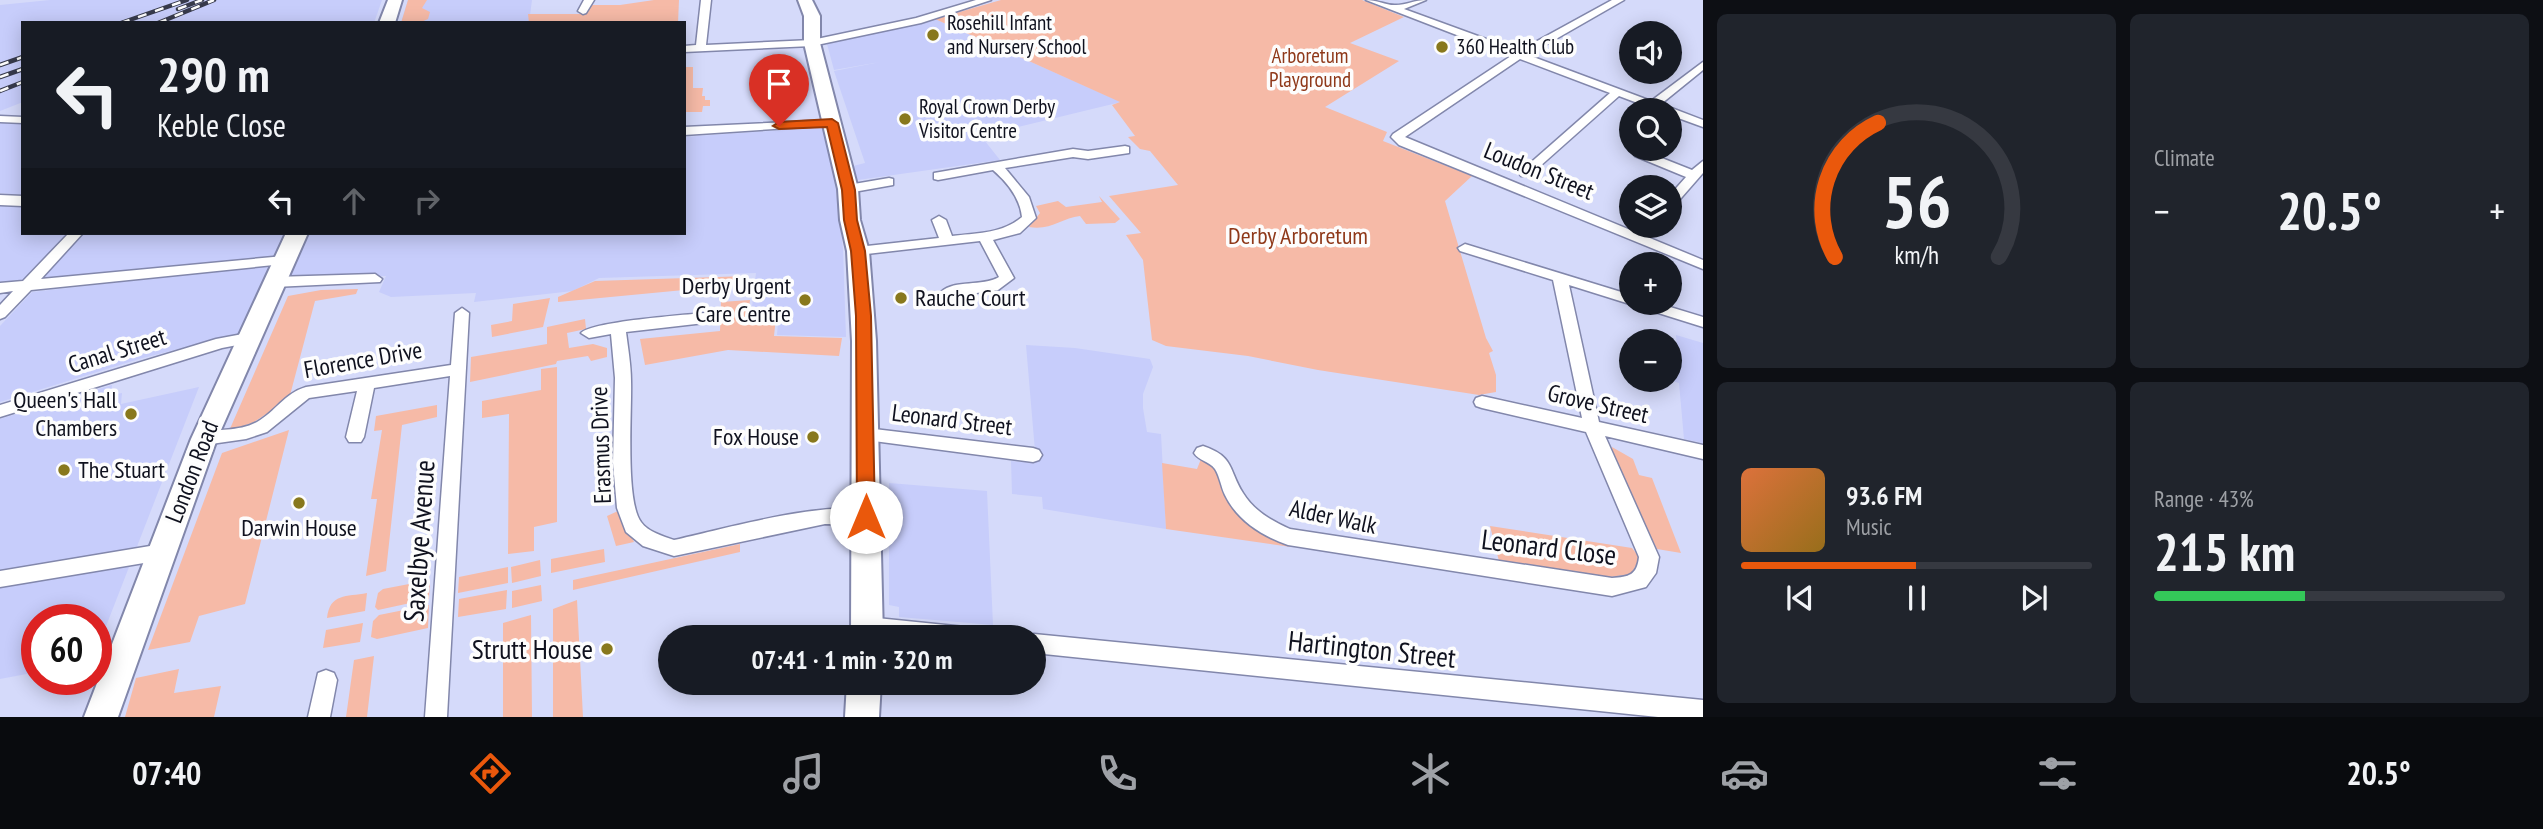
<!DOCTYPE html>
<meta charset="utf-8">
<style>
body{margin:0;font-family:"PT Sans Narrow",sans-serif;background:#20242c;color:#f1f3f6;height:100vh;display:flex;flex-direction:column;font-size:26px;white-space:nowrap}
*{box-sizing:border-box;margin:0}
p{font-size:23px;color:#9ea1a6}
.icon{flex:none;width:38px;height:38px;fill:none;stroke:currentColor;stroke-width:2;stroke-linecap:round;stroke-linejoin:round}
.map{position:relative;flex:1;overflow:hidden}
.details{display:flex;flex-direction:column;gap:14px;padding:14px;background:#0d0f14;width:840px}
.details>*{flex:none}
.top-card{position:absolute;left:21px;top:21px;width:665px;height:214px;border-radius:0px;box-shadow:0 4px 18px #0003;background:#171b24;color:#f1f3f6;overflow:hidden}
.controls{position:absolute;left:1619px;top:21px;display:grid;gap:14px}
.controls a{display:grid;place-items:center;width:63px;height:63px;border-radius:50%;background:#171b24;box-shadow:0 4px 18px #0003;font-size:35px}
.speed{position:absolute;left:21px;top:604px;display:flex;gap:14px;font-size:35px;font-weight:700;text-align:center}
.speed>*{display:grid;place-content:center;width:91px;height:91px;border-radius:50%;background:#171b24;box-shadow:0 4px 18px #0003;line-height:1}
.speed .limit{border:10px solid #d22;background:#fff;color:#111}
.pin{position:absolute;display:grid;place-items:center;width:60px;height:60px;color:#fff;margin:-72px -30px;border-radius:50% 50% 50% 0;rotate:-45deg;box-shadow:0 0 7px #0007}
.pin .icon{rotate:45deg}
.me{position:absolute;width:77px;margin:-38px;rotate:0deg;stroke-linejoin:round;filter:drop-shadow(0 0 5px #0008)}
.turn{display:flex;align-items:center;gap:24px;height:147px;padding:0 21px;font-size:32px}
.turn .icon{width:91px;height:91px;stroke-width:2.5}
.turn b{display:block;font-size:49px;line-height:60px}
.lanes{display:flex;align-items:center;height:66px;padding:0 21px;background:#0003;justify-content:center;gap:35px;direction:ltr}
.lanes .off{opacity:.35}
.big{font-size:52px;font-weight:800;line-height:1.1}
.details .card{flex:1;display:flex;flex-direction:column;justify-content:center;gap:10px;min-width:0;padding:0 24px;border-radius:10px;background:#20242c}
.details .dial{align-items:center;gap:0}
.dial svg{height:182px;overflow:visible;fill:none;stroke:#363941;stroke-width:7;stroke-linecap:round;text-anchor:middle}
.dial text{fill:#f1f3f6;stroke:none}
.song{display:flex;align-items:center;gap:21px}
.cover{width:84px;height:84px;border-radius:10px;background:linear-gradient(135deg,hsl(20 70% 55%),hsl(40 70% 35%))}
.played{height:7px;border-radius:4px;background:linear-gradient(90deg,#ea580c 50%,#363941 50%)}
.keys{display:flex;justify-content:space-around;direction:ltr}
.heat{display:flex;justify-content:space-between;align-items:center;font-size:38px;direction:ltr}
.charge{height:10px;border-radius:5px;background:linear-gradient(90deg,#34c759 43%,#363941 0)}
.details .tiles{flex:1;display:grid;gap:14px;grid-template-columns:repeat(2,1fr)}
.trip{position:absolute;left:658px;top:625px;width:388px;height:70px;border-radius:35px;background:#171b24;box-shadow:0 4px 18px #0003;font-weight:800;line-height:70px;text-align:center}
.menu{display:flex;height:112px;justify-content:space-around;align-items:center;background:#090b0e;color:#9ea1a6}
.menu .icon{width:49px;height:49px}
.menu .on{color:#ea580c}
.menu b{font-size:32px;color:#f1f3f6}
main{display:flex;flex:1;min-height:0}
.map>svg:first-child{display:block}
.built{fill:#c7cdfb}
.green{fill:#f6baa7}
.lines{fill:none;stroke-linecap:round;stroke-linejoin:round}
.minor-casing{stroke:#8287ab;stroke-width:3}
.secondary-casing{stroke:#8287ab;stroke-width:3}
.primary-casing{stroke:#8287ab;stroke-width:4}
.minor{fill:#fff;fill-rule:evenodd}
.secondary{fill:#fff;fill-rule:evenodd}
.primary{fill:#fff;fill-rule:evenodd}
.rail-casing{stroke:#373a4b;stroke-width:4.5}
.rail{stroke:#fdfdfd;stroke-width:2.5;stroke-dasharray:9;stroke-linecap:butt}
.route{fill:#ea580c;stroke:#983908;stroke-width:2}
.poi-dot{fill:#88781d;stroke:#fdfdfd;stroke-width:2.5}
.labels{text-anchor:middle;stroke-width:7;stroke-linejoin:round;paint-order:stroke}
.far-poi-label{font-size:21px;fill:#0f111e;stroke:#fdfdfd;text-anchor:start}
.far-park-label{font-size:21px;fill:#8f391a;stroke:#fdfdfd}
.street-label{font-size:24px;fill:#0f111e;stroke:#fdfdfd}
.park-label{font-size:24px;fill:#8f391a;stroke:#fdfdfd}
.poi-label{font-size:24px;fill:#0f111e;stroke:#fdfdfd;text-anchor:end}
.near-street-label{font-size:28px;fill:#0f111e;stroke:#fdfdfd}
.near-poi-label{font-size:28px;fill:#0f111e;stroke:#fdfdfd;text-anchor:end}
</style>
<main>
<div class="map">
<svg width="1703" height="717" viewBox="0 0 1703 717">
<rect width="100%" height="100%" fill="#d5dafa"/>
<path class="built" d="M50,0H382L374,23H23V102L0,111V5Z
M408,0H532L529,23H401Z
M935,19L982,40L1121,102L981,136L1000,160L858,180L853,166L865,163L834,71L880,62L834,70L827,44Z
M23,116V195L0,193V123Z
M825,127L833,164L843,249L846,337L777,335L779,307H752L756,273L599,278L573,291L474,302L476,293L391,297L379,292L386,276L267,278L241,333L139,359L0,402V326L32,292L193,274L185,268L0,285V200L23,201V233H684V137Z
M1676,335L1703,343V443L1684,439L1679,383L1669,380L1670,373L1679,374Z
M1026,345L1075,348L1150,359L1153,367L1143,394V408L1147,432L1161,434L1166,529L1043,509L1042,497L1012,494L1011,461L1036,463Z
M112,385L111,395L122,393L121,404L199,387L96,652V620H37V672L0,679V419Z
M889,483L987,491L993,625L899,617V607L889,605Z"/>
<path class="green" d="M408,0H427L422,8L430,12L428,19L419,23H401Z
M654,0H679L678,23H529L528,14H583L587,5H620Z
M1001,0H1362L1404,17L1350,43L1399,61L1325,107L1387,132L1383,141L1472,176L1445,201L1486,338L1493,351L1489,353L1496,375V392L1479,395L1318,370L1248,356L1166,346L1152,340L1143,260L1126,235L1141,233L1109,196L1178,185L1150,151L1140,149L1128,137L1135,136L1112,105L1120,102L935,19Z
M684,67H693V88H703L702,96H705V100H710V106H703L702,112H684Z
M1099,196L1120,219L1115,223L1086,224L1080,216C1062,218 1050,231 1029,227L1040,213L1036,206L1058,201L1066,207L1102,202Z
M748,276L747,284L558,302V297L595,281Z
M358,289L356,294L315,301L289,399L254,422L229,431L288,296L321,290Z
M550,298L543,327L492,337L491,325L512,321L513,304Z
M750,300L749,308H777L774,336L842,338L839,356L728,350L645,365L640,339L720,331L721,302Z
M585,319L586,329L567,333L569,348L593,344L607,348V357L591,361L588,356L557,361L556,364L470,382L471,357L547,344V327Z
M557,367V522L534,527V551L508,554L509,414L482,418V401L541,390V369Z
M437,405V417L402,425L386,571L366,576L377,499H371L382,430L374,431L376,416Z
M289,430L245,604L199,616L190,642L148,650L222,453Z
M1612,447L1633,459L1639,475L1652,478L1681,553L1657,549L1613,459Z
M1201,459L1213,463L1278,541L1291,547L1166,529L1162,463L1197,469Z
M618,511L634,542L616,546L607,516Z
M1490,526L1632,548L1640,558L1631,574L1610,577L1499,561Z
M740,544V552L573,590V580Z
M604,549L605,562L551,573V559Z
M540,560L541,576L512,583L511,567Z
M508,567V583L458,593L459,577Z
M430,580L429,599L378,610L375,607L378,593L383,589Z
M541,585L542,601L512,608V591Z
M507,590L506,609L458,617L459,599Z
M367,593L365,611L327,618C330,593 346,597 367,593Z
M577,600L583,717H553V609Z
M429,605L428,628L377,639L371,637L373,621L379,615Z
M531,615L532,717H503V623Z
M363,623L360,642L323,648L326,630Z
M374,656L367,717H346L354,660Z
M179,669L174,693L221,686L214,717H125L136,678Z"/>
<g class="lines">
<g class="minor-casing">
<path id="minor" d="M584,0H594L586,13L583,14L578,11Z
M701,0H711L706,45L812,40L916,18L976,0H991L921,23L812,46L684,52V46L696,45Z
M1366,0C1377,0 1388,6 1396,5C1406,5 1415,0 1426,0L1404,9L1519,51L1612,0H1624L1528,55L1651,101L1703,62V70L1661,104L1703,120V127L1670,115V110H1656L1619,96L1529,176H1521L1519,173L1610,93L1520,59L1405,137L1703,260V269L1399,145L1391,137L1393,134L1511,56Z
M0,116L23,117V123L0,122Z
M832,120L838,123L836,125L684,135V127Z
M1125,146L1129,147V153L1088,159L1073,157L1005,168L1029,197L1036,218L1020,233L993,240L1014,278L998,290L948,297L941,292C955,279 982,287 999,277L980,241L858,255L851,251L858,247L939,238L932,220L939,216L946,220L952,236C977,233 1002,234 1022,217C1020,198 1007,182 993,170L938,180L934,179V173L1073,149L1088,151Z
M1639,149L1692,170L1703,161V173L1675,205L1670,206V195L1686,177L1635,156L1633,153Z
M889,178L893,179V185L848,193L842,189L848,185Z
M69,233H83L41,279L284,256L291,260L284,264L31,290L5,317L0,319V305L13,291L0,293V283L23,281Z
M1465,244L1631,295V303H1657L1703,317V327L1569,285L1599,422L1703,445V459L1605,436L1659,557L1656,573L1646,587L1612,596L1288,545C1262,536 1237,520 1225,495C1221,487 1220,477 1215,469C1209,461 1199,461 1194,453L1197,448L1203,446C1235,457 1228,469 1243,493C1254,511 1272,521 1290,529L1612,578C1629,577 1637,575 1639,557L1586,432L1482,408L1476,406L1474,402L1476,398L1482,396L1582,418L1553,280L1460,251L1458,248Z
M375,274L382,279L380,282L274,287L267,282L274,277Z
M462,308L469,313L447,717H425L450,376L374,388L364,437L361,442H349L346,437L357,391L309,398L267,432L246,439L204,445L198,444L195,439L198,434C217,428 239,432 257,422C275,412 285,393 306,387L451,365L455,313Z
M717,312L722,313L725,317L722,321L626,332C628,348 631,365 631,381C632,410 625,501 641,522C648,532 663,536 674,540C720,530 831,498 873,512L875,517L873,522L866,525L825,524L674,556L643,546L626,532L617,508L613,463L615,378L611,334L589,338L581,333C592,321 695,314 717,312Z
M248,333L256,338L253,342L222,348L0,417V405L216,339Z
M866,428L1033,448L1039,450L1042,455L1039,460L1033,462L866,440L860,439L857,434L860,429Z
M162,544L169,546L172,552L169,558L162,560L0,587V571Z
M867,617L975,628L982,630L985,637L867,635L860,633L857,626L860,619Z
M1034,634L1703,700V717H1658L1034,653V637H1026Z
M326,670L334,673L337,680L330,717H308L318,673Z"/>
</g>
<g class="secondary-casing">
<path id="secondary" d="M0,195L23,196V206L0,205Z"/>
</g>
<g class="primary-casing">
<path id="primary" d="M388,0H402L395,23H379Z
M798,0H812L820,16V43L858,189L860,220L869,251L876,341L883,637H851L852,341L847,251L840,220L838,189L804,43V16Z
M286,233H308L217,439L118,717H84L191,439Z
M847,682H881L879,717H845Z"/>
</g>
<use href="#minor" class="minor"/>
<use href="#secondary" class="secondary"/>
<use href="#primary" class="primary"/>
<g class="rail-casing">
<path id="rail" d="M178,9L202,0
M121,23L187,0
M158,23L214,0
M0,65L23,57
M0,77L23,69
M0,91L23,82"/>
</g>
<use href="#rail" class="rail"/>
</g>
<path class="route" d="M832,119L838,123L855,190L857,220L865,251L871,316L875,517L873,522L866,525L859,522L857,517L856,316L851,251L844,220L842,190L827,127L779,129L773,126L779,122Z"/>
<g class="poi-dot">
<circle cx="933" cy="35" r="7"/>
<circle cx="1442" cy="47" r="7"/>
<circle cx="905" cy="119" r="7"/>
<circle cx="901" cy="298" r="7"/>
<circle cx="805" cy="300" r="7"/>
<circle cx="131" cy="414" r="7"/>
<circle cx="813" cy="437" r="7"/>
<circle cx="64" cy="470" r="7"/>
<circle cx="299" cy="503" r="7"/>
<circle cx="607" cy="649" r="7"/>
</g>
<g class="labels">
<g class="far-poi-label">
<text x="947" y="30">Rosehill Infant<tspan x="947" dy="24">and Nursery School</tspan></text>
<text x="1456" y="54">360 Health Club</text>
<text x="919" y="114">Royal Crown Derby<tspan x="919" dy="24">Visitor Centre</tspan></text>
</g>
<g class="far-park-label">
<text x="1310" y="63">Arboretum<tspan x="1310" dy="24">Playground</tspan></text>
</g>
<g class="street-label">
<text transform="translate(1539 171) rotate(22)" y="8">Loudon Street</text>
<text transform="translate(117 351) rotate(-17)" y="8">Canal Street</text>
<text transform="translate(363 360) rotate(-10)" y="8">Florence Drive</text>
<text transform="translate(1598 404) rotate(13)" y="8">Grove Street</text>
<text transform="translate(952 420) rotate(7)" y="8">Leonard Street</text>
<text transform="translate(601 445) rotate(-92)" y="8">Erasmus Drive</text>
<text transform="translate(192 472) rotate(-69)" y="8">London Road</text>
<text transform="translate(1333 517) rotate(12)" y="8">Alder Walk</text>
</g>
<g class="park-label">
<text x="1298" y="244">Derby Arboretum</text>
</g>
<g class="poi-label">
<text x="791" y="294">Derby Urgent<tspan x="791" dy="28">Care Centre</tspan></text>
<text x="915" y="306" text-anchor="start">Rauche Court</text>
<text x="117" y="408">Queen's Hall<tspan x="117" dy="28">Chambers</tspan></text>
<text x="799" y="445">Fox House</text>
<text x="78" y="478" text-anchor="start">The Stuart</text>
<text x="299" y="536" text-anchor="middle">Darwin House</text>
</g>
<g class="near-street-label">
<text transform="translate(419 541) rotate(-86)" y="10">Saxelbye Avenue</text>
<text transform="translate(1549 547) rotate(7)" y="10">Leonard Close</text>
<text transform="translate(1372 649) rotate(6)" y="10">Hartington Street</text>
</g>
<g class="near-poi-label">
<text x="593" y="659">Strutt House</text>
</g>
</g>
</svg>
<div class="controls">
<a><svg class="icon" aria-label="sound" viewBox="0 0 24 24"><path d="M4 9h4l5-4v14l-5-4H4zM17 9q2 3 0 6"/></svg></a>
<a><svg class="icon" aria-label="search" viewBox="0 0 24 24"><circle cx="10" cy="10" r="6"/><path d="M15 15l6 6"/></svg></a>
<a><svg class="icon" aria-label="layers" viewBox="0 0 24 24"><path d="M12 4l9 5-9 5-9-5zM3 14l9 5 9-5"/></svg></a>
<a>+</a>
<a>−</a>
</div>
<div class="speed"><div class="limit">60</div></div>
<div class="pin" style="left:779px;top:126px;background:#d93025"><svg class="icon" aria-label="arrive" viewBox="0 0 24 24"><path d="M6 21V4h12l-3 4 3 4H6"/></svg></div>
<svg class="me" style="left:866px;top:517px" viewBox="-20 -20 40 40"><circle r="19" fill="#fff"/><path d="M0-13L10 11 0 6-10 11z" fill="#ea580c"/></svg>
<div class="trip">07:41 · 1 min · 320 m</div>
<div class="top-card">
<div class="turn"><svg class="icon" aria-label="left" viewBox="0 0 24 24"><path d="M17 20v-9H6M10 6l-5 5 5 5"/></svg><div><b>290 m</b>Keble Close</div></div>
<div class="lanes"><svg class="icon" aria-label="left" viewBox="0 0 24 24"><path d="M17 20v-9H6M10 6l-5 5 5 5"/></svg><svg class="icon off" aria-label="ahead" viewBox="0 0 24 24"><path d="M12 20V5M6 11l6-6 6 6"/></svg><svg class="icon off" aria-label="right" viewBox="0 0 24 24"><path d="M7 20v-9h11M14 6l5 5-5 5"/></svg></div>
</div>
</div>
<section class="details">
<div class="tiles">
<div class="card dial"><svg viewBox="0 0 100 80">
<path d="M14 69A42 42 0 1 1 86 69"/>
<path d="M14 69A42 42 0 0 1 33 10" stroke="#ea580c"/>
<text x="50" y="56" font-size="32" font-weight="700">56</text>
<text x="50" y="72" font-size="11">km/h</text>
</svg></div>
<div class="card"><p>Climate</p>
<div class="heat"><a>−</a><b class="big">20.5°</b><a>+</a></div>
</div>
<div class="card">
<div class="song"><i class="cover"></i><div><b>93.6 FM</b><p>Music</p></div></div>
<div class="played"></div>
<div class="keys"><svg class="icon" aria-label="previous" viewBox="0 0 24 24"><path d="M18 5L8 12l10 7zM5 5v14"/></svg><svg class="icon" aria-label="pause" viewBox="0 0 24 24"><path d="M8 5v14M16 5v14"/></svg><svg class="icon" aria-label="next" viewBox="0 0 24 24"><path d="M6 5l10 7-10 7zM19 5v14"/></svg></div>
</div>
<div class="card"><p>Range · 43%</p><b class="big">215 km</b><div class="charge"></div></div>
</div>
</section>
</main>
<nav class="menu">
<b>07:40</b>
<svg class="icon on" aria-label="directions" viewBox="0 0 24 24"><path d="M12 3l9 9-9 9-9-9zM9 14v-3h6M13 9l2 2-2 2"/></svg>
<svg class="icon" aria-label="music" viewBox="0 0 24 24"><path d="M9 18V5l10-2v13"/><circle cx="6" cy="18" r="3"/><circle cx="16" cy="16" r="3"/></svg>
<svg class="icon" aria-label="phone" viewBox="0 0 24 24"><path d="M5 4h4l2 5-3 2q2 4 5 5l2-3 5 2v4C11 20 4 13 5 4z"/></svg>
<svg class="icon" aria-label="climate" viewBox="0 0 24 24"><path d="M12 3v18M4 7l16 10M4 17L20 7"/></svg>
<svg class="icon" aria-label="car" viewBox="0 0 24 24"><path d="M5 17H2v-5l4-1 3-4h7l3 4 3 1v5h-3M9 17h6M6 11h13"/><circle cx="7" cy="17" r="2"/><circle cx="17" cy="17" r="2"/></svg>
<svg class="icon" aria-label="filters" viewBox="0 0 24 24"><path d="M4 7h16M4 17h16"/><circle cx="9" cy="7" r="2"/><circle cx="15" cy="17" r="2"/></svg>
<b>20.5°</b>
</nav>
